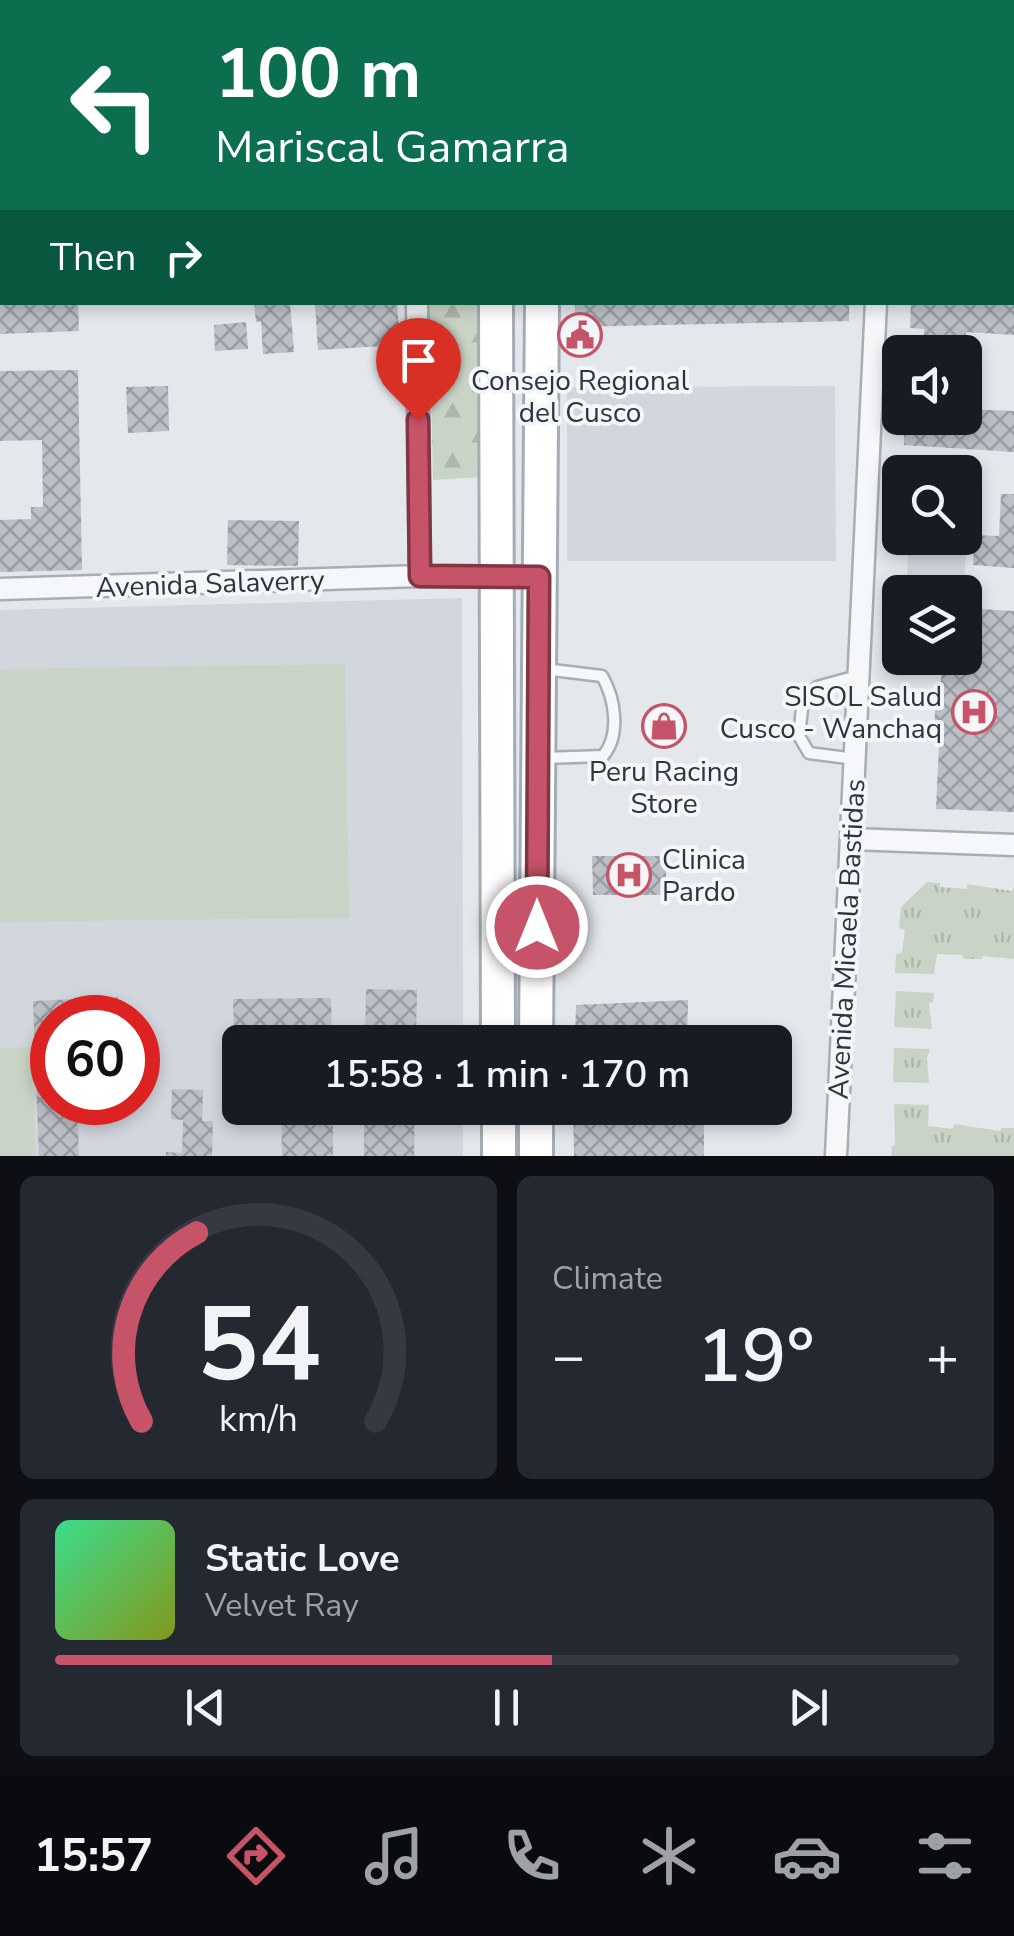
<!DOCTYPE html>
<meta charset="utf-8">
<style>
body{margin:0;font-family:"Nunito Sans",sans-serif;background:#242831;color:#f1f3f6;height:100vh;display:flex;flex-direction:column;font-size:38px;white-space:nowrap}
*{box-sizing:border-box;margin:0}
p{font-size:32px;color:#9ea1a6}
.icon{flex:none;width:55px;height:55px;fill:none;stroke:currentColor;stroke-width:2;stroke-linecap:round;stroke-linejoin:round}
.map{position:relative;height:1156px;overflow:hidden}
.details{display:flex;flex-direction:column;gap:20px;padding:20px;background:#0d0f14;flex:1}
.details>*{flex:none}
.guide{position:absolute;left:0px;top:0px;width:1015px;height:305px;box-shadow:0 5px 15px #0003;background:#0b6e4f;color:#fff;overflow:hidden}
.buttons{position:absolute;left:882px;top:335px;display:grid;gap:20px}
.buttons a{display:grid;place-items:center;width:100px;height:100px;border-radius:15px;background:#171b24;box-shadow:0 5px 15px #0003;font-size:50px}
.speed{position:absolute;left:30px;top:995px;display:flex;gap:20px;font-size:50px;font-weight:700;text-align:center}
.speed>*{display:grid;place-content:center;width:130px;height:130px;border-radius:50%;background:#171b24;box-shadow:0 5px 15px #0003;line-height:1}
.speed .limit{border:15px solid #d22;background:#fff;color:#111}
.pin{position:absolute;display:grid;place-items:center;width:85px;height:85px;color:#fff;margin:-102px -42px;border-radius:50% 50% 50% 0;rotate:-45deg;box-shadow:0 0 10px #0007}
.pin .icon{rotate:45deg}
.me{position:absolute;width:110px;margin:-55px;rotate:0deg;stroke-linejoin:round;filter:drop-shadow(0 0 8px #0008)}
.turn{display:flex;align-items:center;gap:35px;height:210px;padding:0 50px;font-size:45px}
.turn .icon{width:130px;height:130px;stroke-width:2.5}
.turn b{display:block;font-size:70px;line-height:85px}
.then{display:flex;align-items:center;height:95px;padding:0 50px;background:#0003;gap:20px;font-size:38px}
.big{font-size:75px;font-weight:600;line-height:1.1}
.details .card{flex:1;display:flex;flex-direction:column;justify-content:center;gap:15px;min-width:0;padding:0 35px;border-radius:15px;background:#242831}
.details .dial{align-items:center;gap:0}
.dial svg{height:260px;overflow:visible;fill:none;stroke:#363941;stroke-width:7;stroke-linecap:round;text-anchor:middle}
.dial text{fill:#f1f3f6;stroke:none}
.song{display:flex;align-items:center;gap:30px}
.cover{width:120px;height:120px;border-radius:15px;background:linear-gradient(135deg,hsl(150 70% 55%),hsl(70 70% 35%))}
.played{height:10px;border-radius:5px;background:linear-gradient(90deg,#c65368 55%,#363941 55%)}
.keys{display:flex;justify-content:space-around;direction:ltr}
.heat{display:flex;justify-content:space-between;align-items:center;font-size:55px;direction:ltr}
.details .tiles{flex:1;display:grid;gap:20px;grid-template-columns:1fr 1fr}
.card:last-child{grid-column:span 2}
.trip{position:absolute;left:222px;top:1025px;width:570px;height:100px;border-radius:15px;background:#171b24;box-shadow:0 5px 15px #0003;font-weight:600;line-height:100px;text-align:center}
.tab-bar{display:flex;height:160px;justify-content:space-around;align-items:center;background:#090b0e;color:#9ea1a6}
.tab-bar .icon{width:70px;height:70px}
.tab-bar .selected{color:#c65368}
.tab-bar b{font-size:45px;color:#f1f3f6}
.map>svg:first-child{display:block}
.built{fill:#d2d6dd;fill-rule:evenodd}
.grass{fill:url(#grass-tufts)}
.forest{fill:url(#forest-firs)}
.garden{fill:#cad4c6}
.building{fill:url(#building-cross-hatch)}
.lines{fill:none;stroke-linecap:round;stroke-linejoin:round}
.service-casing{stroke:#a9aeb5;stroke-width:15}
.minor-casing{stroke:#a9aeb5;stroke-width:25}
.primary-casing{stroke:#a4acb6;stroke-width:38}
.service{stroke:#f6f7f9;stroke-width:10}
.minor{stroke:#f6f7f9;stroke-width:20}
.primary{stroke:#fff;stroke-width:32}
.route-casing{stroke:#813644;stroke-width:25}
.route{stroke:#c65368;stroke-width:18}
.labels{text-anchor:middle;stroke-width:8;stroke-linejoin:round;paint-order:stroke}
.poi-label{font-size:28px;fill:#2d3542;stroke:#f4f6f8}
.street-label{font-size:28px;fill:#2d3542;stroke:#f4f6f8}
</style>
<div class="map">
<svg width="1014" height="1156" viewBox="0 0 1014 1156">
<defs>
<pattern id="grass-tufts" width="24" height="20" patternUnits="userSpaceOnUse" patternTransform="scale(2.5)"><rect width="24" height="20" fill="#cad4c6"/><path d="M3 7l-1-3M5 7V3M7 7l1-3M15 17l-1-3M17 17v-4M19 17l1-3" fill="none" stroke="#aeb7ab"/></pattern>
<pattern id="forest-firs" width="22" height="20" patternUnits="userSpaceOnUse" patternTransform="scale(2.5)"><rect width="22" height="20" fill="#cad4c6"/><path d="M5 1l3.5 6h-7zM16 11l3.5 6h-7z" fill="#aeb7ab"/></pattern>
<pattern id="building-cross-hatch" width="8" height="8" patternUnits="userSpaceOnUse" patternTransform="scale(2.5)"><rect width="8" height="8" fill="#bbc0c7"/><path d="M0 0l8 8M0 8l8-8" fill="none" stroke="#989da3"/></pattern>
</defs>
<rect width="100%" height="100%" fill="#e4e7eb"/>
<path class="built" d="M835,386L836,561H567V387Z
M910,462L970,466L964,592L907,590L908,538H965V472H910Z
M462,598L463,1042H240V1108H463V1156H0V610ZM52,1018H138V1102H52Z"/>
<path class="grass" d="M927,882L940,883V887L967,889V884L1012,891L1014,887V959L983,956L982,959H964L962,955L937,954L934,974L895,973L896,954L902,953L905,930L899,928L901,907Z
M896,991L934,993L933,1002L929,1003L932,1029L894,1027Z
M894,1048L930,1049L927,1058L929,1083L893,1082Z
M894,1104L929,1105L928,1126L953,1129L954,1124L1000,1131L1002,1128H1014V1156H891L892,1146L895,1145Z"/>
<path class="forest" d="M429,303H483L481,477L433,480Z"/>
<path class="garden" d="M345,664L349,918L0,922V669Z
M32,1047L35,1156H0V1048Z"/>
<path class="building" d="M0,302H78L79,331L0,334Z
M254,302H290L294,352L263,354L261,321L256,322Z
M397,302L400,345L318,350L315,304Z
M575,302H849V321L574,327Z
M911,302H1014V335L966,332L965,352H923L924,329L910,328Z
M246,322L248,349L215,351L214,325Z
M78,370L82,570L0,572V520L31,519V507H43L42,440L0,441V371Z
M168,386L169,431L128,433L126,387Z
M965,409L1014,411V452L904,445V418H965Z
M1001,494H1014V568L973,565L974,535L999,536Z
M228,520L299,521L298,566L227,565Z
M965,608L1014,611V812L936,809L939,747L934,734L936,691L941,681L942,658H965Z
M592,856H666V895H593Z
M366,989L417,990L416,1042H365Z
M118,997L119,1018H52V1102H77L79,1156H39L33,1001Z
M331,998L332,1042H280V1037H234L233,999Z
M688,1000L687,1042H575L576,1005Z
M172,1089L203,1090L202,1121H213L212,1156H166V1152L182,1153L183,1120L171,1119Z
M281,1108H333V1156H282Z
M364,1108H415L414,1156H364Z
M573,1108L704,1113V1156H574Z"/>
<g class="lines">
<g class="service-casing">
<path id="service" d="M544,758L603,756C621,735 615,698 602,676L544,669
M855,759L809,753L799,736L803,700L817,687L857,676"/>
</g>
<g class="minor-casing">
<path id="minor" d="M413,0V2
M758,0L760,2
M891,2V0
M417,302L420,576
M0,589L420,576L539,577
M851,839L1014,845
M836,1156L876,302"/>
</g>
<g class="primary-casing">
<path id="primary" d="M497,2V0
M545,2V0
M496,302L498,1042
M536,1042L542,302
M499,1108V1156
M536,1156V1108"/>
</g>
<use href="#service" class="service"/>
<use href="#minor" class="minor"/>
<use href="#primary" class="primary"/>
</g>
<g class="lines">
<g class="route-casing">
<path id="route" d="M418,420L420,576L539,577L537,927"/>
</g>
<use href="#route" class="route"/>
</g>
<defs>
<g id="civic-ring" transform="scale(2.25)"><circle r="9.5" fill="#f4f6f8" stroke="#c65368" stroke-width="1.5"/><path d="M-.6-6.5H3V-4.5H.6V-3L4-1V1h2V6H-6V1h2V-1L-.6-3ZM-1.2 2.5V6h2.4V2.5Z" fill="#c65368"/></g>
<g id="hospital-ring" transform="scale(2.25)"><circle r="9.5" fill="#f4f6f8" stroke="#c65368" stroke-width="1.5"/><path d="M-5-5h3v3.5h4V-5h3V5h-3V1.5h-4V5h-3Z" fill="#c65368"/></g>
<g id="shop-ring" transform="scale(2.25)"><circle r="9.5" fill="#f4f6f8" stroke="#c65368" stroke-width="1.5"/><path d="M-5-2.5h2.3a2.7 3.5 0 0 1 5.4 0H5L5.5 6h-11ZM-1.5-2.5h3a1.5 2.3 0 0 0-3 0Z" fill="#c65368"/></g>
</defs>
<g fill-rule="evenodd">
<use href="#civic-ring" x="580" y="335"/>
<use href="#hospital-ring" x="974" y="712"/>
<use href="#shop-ring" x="664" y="726"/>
<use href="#hospital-ring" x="629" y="875"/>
</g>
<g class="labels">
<g class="poi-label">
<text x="580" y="390">Consejo Regional<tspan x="580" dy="32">del Cusco</tspan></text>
<text x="942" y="706" text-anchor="end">SISOL Salud<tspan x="942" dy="32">Cusco - Wanchaq</tspan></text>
<text x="664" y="781">Peru Racing<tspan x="664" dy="32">Store</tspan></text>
<text x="662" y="869" text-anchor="start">Clinica<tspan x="662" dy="32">Pardo</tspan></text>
</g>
<g class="street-label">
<text transform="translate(210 583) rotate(-2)" y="10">Avenida Salaverry</text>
<text transform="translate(846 939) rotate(-87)" y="10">Avenida Micaela Bastidas</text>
</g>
</g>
</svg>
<div class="buttons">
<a><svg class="icon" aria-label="sound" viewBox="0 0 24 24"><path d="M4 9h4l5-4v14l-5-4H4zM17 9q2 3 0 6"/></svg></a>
<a><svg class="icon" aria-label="search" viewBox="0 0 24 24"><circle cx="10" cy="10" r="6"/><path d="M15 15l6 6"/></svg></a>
<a><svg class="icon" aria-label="layers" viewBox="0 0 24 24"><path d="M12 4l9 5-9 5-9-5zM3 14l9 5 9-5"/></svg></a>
</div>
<div class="speed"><div class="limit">60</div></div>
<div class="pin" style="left:418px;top:420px;background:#d93025"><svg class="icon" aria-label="arrive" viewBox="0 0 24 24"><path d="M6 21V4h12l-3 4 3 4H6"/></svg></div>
<svg class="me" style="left:537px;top:927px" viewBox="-20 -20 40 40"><circle r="17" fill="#c65368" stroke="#fff" stroke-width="3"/><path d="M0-11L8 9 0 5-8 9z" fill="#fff"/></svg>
<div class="trip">15:58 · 1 min · 170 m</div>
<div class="guide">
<div class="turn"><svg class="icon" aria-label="left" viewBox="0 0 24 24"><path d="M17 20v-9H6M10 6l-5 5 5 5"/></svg><div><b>100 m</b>Mariscal Gamarra</div></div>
<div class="then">Then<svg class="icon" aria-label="right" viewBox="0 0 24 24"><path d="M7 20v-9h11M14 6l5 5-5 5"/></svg></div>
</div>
</div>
<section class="details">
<div class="tiles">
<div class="card dial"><svg viewBox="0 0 100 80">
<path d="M14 69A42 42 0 1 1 86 69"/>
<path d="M14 69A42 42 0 0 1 31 11" stroke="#c65368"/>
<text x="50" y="56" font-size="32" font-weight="700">54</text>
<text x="50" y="72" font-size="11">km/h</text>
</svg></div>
<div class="card"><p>Climate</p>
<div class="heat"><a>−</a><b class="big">19°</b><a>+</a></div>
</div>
<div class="card">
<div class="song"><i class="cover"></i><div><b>Static Love</b><p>Velvet Ray</p></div></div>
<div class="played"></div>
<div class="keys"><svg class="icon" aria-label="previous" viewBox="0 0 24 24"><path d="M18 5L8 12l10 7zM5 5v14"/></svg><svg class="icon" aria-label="pause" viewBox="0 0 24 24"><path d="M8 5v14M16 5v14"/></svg><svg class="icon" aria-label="next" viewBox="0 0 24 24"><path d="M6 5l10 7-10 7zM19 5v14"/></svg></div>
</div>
</div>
</section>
<nav class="tab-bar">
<b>15:57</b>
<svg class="icon selected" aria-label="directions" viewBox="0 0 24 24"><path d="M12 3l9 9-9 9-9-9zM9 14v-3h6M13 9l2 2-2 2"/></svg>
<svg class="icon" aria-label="music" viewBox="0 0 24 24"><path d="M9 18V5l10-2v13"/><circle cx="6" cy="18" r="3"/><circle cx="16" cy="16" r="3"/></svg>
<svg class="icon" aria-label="phone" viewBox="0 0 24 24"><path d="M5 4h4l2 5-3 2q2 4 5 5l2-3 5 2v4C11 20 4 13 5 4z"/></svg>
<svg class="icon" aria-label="climate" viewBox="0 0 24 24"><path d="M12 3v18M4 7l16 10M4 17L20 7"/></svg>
<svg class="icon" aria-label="car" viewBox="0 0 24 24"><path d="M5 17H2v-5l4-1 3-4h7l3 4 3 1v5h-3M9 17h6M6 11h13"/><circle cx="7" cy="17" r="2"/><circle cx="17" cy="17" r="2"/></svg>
<svg class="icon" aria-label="filters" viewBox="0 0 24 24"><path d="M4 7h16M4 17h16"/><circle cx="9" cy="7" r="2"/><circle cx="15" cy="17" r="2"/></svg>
</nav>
